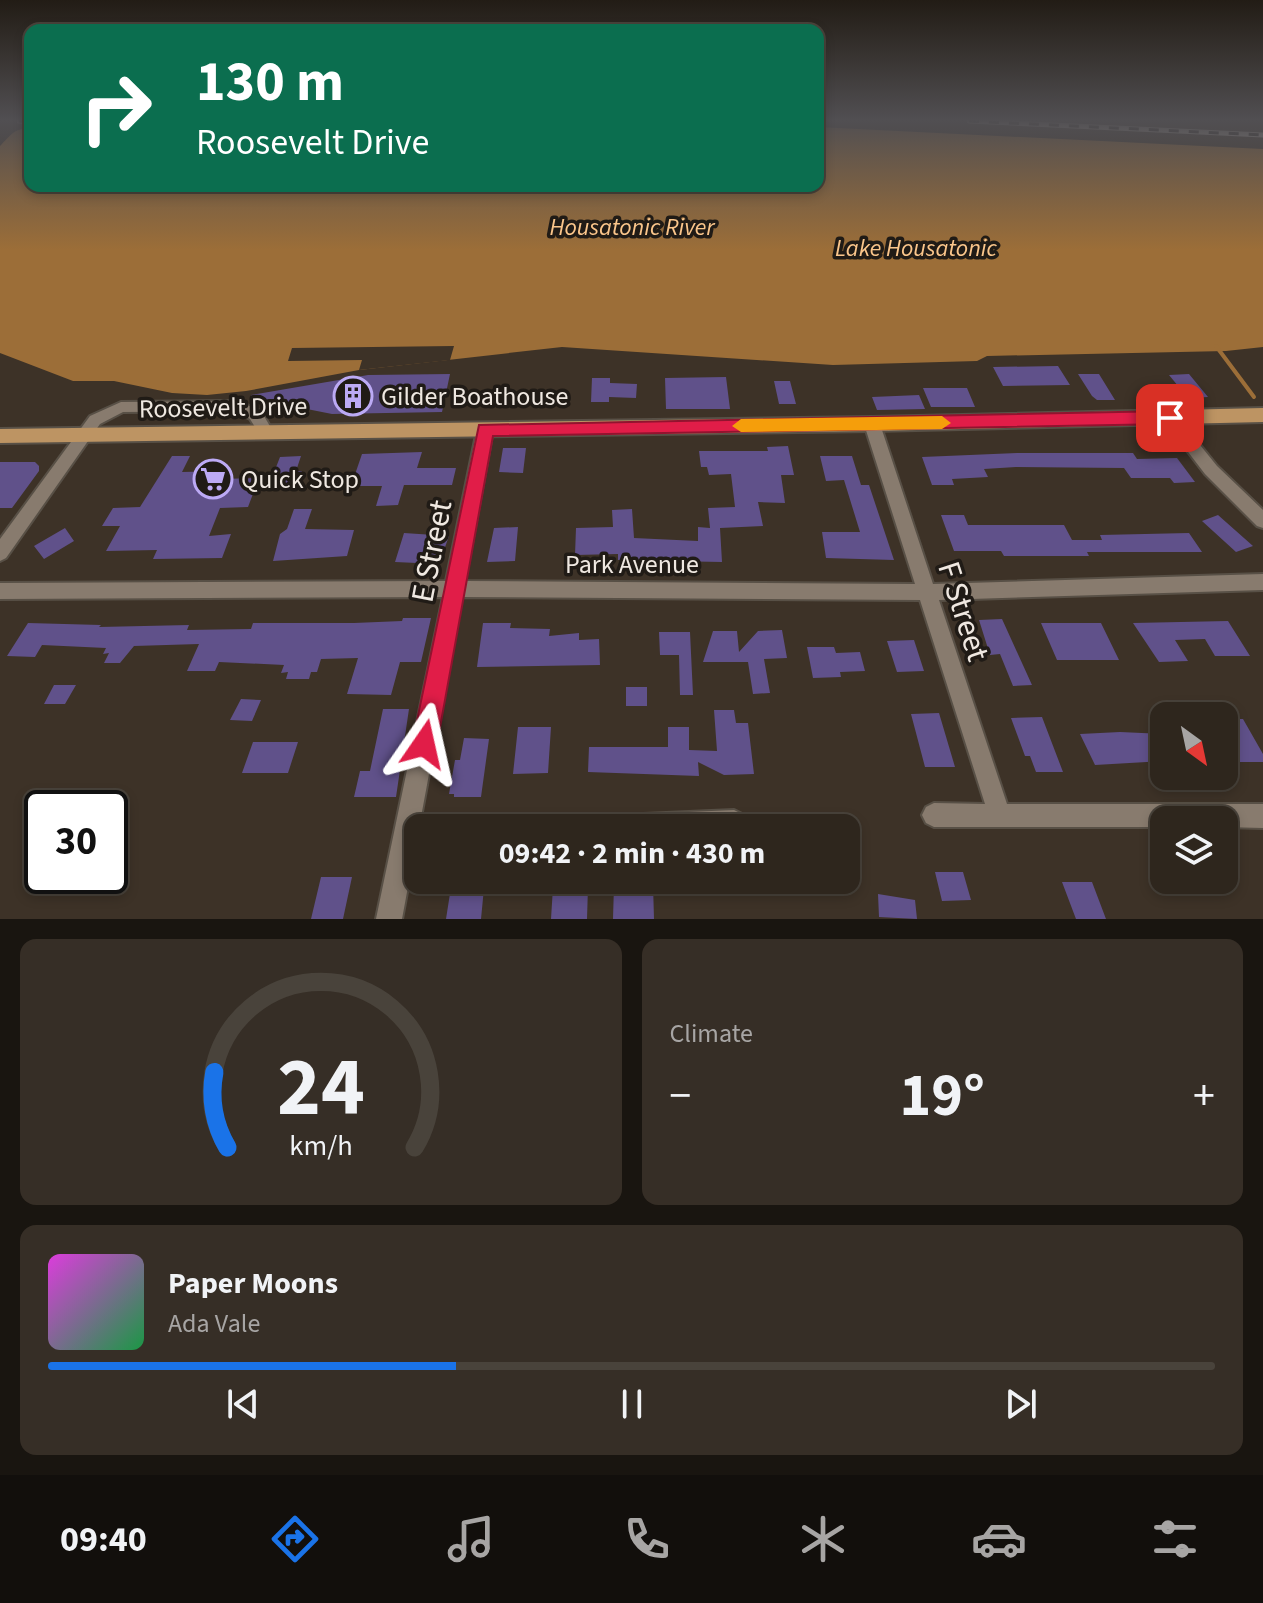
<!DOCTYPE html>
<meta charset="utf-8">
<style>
body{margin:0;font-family:"Source Sans 3",sans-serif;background:#362e26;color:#f1f3f6;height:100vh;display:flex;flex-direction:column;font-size:30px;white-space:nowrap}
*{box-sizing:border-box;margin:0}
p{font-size:26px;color:#a7a5a4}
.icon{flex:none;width:44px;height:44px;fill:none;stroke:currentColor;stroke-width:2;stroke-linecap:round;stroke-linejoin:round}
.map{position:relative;height:919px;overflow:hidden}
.side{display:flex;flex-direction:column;gap:20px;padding:20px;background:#191510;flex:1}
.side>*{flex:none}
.top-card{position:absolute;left:24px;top:24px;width:800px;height:168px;border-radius:16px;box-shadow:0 4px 12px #0003,0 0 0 2px #49433b;background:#0b6e4f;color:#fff;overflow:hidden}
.needle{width:52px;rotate:147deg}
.fabs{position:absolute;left:1150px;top:702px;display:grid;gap:16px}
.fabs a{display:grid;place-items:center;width:88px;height:88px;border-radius:16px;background:#2e261d;box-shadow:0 4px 12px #0003,0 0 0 2px #49433b;font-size:40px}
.speed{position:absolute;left:24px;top:790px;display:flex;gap:16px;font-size:40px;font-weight:700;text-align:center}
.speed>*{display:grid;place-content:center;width:104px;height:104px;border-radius:50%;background:#2e261d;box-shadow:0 4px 12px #0003,0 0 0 2px #49433b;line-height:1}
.speed .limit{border:4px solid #111;border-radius:12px;background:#fff;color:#111}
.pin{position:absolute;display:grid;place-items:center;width:68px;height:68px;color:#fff;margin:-34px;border-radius:16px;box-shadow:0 4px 12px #0006}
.me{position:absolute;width:88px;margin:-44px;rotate:11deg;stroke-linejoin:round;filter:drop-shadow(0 0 6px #0008)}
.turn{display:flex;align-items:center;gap:28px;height:168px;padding:0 40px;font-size:36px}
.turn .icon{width:104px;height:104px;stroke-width:2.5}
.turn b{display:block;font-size:56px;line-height:68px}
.big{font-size:60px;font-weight:700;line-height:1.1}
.side .tile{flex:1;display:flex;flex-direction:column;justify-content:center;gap:12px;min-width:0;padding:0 28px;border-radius:16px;background:#362e26}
.side .dial{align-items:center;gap:0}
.dial svg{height:208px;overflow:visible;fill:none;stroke:#49433b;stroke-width:7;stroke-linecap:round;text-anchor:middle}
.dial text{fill:#f1f3f6;stroke:none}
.song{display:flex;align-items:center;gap:24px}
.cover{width:96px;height:96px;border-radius:12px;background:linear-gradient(135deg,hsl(300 70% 55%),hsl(140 70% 35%))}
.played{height:8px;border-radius:4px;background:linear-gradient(90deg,#1a73e8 35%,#49433b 35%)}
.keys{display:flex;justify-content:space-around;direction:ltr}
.heat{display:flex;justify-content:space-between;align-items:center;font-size:44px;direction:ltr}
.side .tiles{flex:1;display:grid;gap:20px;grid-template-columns:1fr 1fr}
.tile:last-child{grid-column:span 2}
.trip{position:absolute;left:404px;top:814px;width:456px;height:80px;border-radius:16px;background:#2e261d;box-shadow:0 4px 12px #0003,0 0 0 2px #49433b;font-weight:700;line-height:80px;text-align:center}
.tabs{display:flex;height:128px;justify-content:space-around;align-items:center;background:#120f0c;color:#a7a5a4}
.tabs .icon{width:56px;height:56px}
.tabs .current{color:#1a73e8}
.tabs b{font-size:36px;color:#f1f3f6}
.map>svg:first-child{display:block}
.water{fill:#9c6e38}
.pier{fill:#3d3227}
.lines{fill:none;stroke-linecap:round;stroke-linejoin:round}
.stream{stroke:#9c6e38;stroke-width:4}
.building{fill:#60518a}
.minor-casing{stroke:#585046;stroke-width:4}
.major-casing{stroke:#585046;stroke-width:4}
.minor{fill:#887b6e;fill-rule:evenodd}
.major{fill:#bd9463;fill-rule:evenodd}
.rail-casing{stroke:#c4bcb4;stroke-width:5}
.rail{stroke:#201b16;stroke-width:3;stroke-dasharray:10;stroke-linecap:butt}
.route{fill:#e11d48;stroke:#92132f;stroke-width:2}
.slow{fill:#f59e0b}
.labels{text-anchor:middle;stroke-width:7;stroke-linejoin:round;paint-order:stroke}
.far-water-label{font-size:24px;font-style:italic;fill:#fbc68b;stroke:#201b16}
.poi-label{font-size:26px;fill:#efe8e1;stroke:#201b16;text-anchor:start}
.street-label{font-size:26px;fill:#efe8e1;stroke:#201b16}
.near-street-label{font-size:32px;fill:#efe8e1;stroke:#201b16}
</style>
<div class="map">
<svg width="1263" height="919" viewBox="0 0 1263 919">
<rect width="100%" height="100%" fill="#3d3227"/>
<path class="water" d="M818,127L1263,149V347L1226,351L987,356L977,361L833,365L562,347L359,370L246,391L207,395L172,393L114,381H73L0,353V146C10,136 14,128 30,128V186H818Z"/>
<path class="pier" d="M454,346L450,360L359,370L362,360L288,361L292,348Z"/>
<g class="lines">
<path class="stream" d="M1216,346L1254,397"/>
</g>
<path class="building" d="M1058,366L1070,385L1003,386L993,367Z
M450,374L442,412L332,414L251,398V395L368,375Z
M1078,374H1099L1115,400H1097L1092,396Z
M1189,374L1208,397L1188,398L1169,375Z
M726,377L730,409H666L665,378Z
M592,378H610V383L637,384L636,398L609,397V402H591Z
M774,381H790L796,404H779Z
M923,388H967L975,407H931Z
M919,395L925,409L877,410L872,397Z
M788,446L794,475H781L785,503L758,502L763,526L720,528L722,562L618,560V554L575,555L576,528L613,527L612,510L632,509L634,538L698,541V527L710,528L708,508L735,507L731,474L709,475L707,467H701L699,451H768L767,447Z
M503,448H526L523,473L499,472Z
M422,452L417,468H456L452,485H404L398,505L376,506L382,486H351L362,454Z
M1017,453H1133L1137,459L1177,458L1195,482L1174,483L1170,478H1131L1124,468L1016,467L984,469L988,477L952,479L954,485H932L922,457Z
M172,456H190L182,472L226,471L222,479L259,478L248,507L220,508L209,536L231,534L222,558L153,559L157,550L106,551L120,526H102L113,508L140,507Z
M301,456L296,471H302L296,487L268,488L280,457Z
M820,456H852L861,485H869L894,560L826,558L822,532H860L844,480L826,481Z
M0,462H35L39,466V471L12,508H0Z
M294,509H312L305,529L354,530L347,556L273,561L280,534L287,529Z
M941,515H964L968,525H1064L1072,540H1102L1100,535L1189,533L1202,552H1087L1089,556H1004L1001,551H954Z
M1218,515L1253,546L1236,552L1202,521Z
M518,527L515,561L487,562L494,528Z
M65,528L74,541L44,559L34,546Z
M404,533L449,536L439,564L395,562Z
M403,618H431L421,662H400L391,695L347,694L358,658L321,659L317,672H311L309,679H286L288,672L281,673L284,665L219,662L215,671H187L199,644L134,646L120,663H104L109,653L103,654L106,648L42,645L35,657L7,656L28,623L101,625L99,627L189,625L187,630L251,629L253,623H354L402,621Z
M1002,619L1032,685L1013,686L1000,654L990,655L979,620Z
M1228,621L1250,656H1215L1205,639L1175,640L1188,661L1159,662L1133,623Z
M483,623H511L510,628L550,629L549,636L579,633V640L599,639L600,665L477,667Z
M1041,623H1101L1119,660H1057Z
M782,630L787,658L764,659L770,693L753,694L748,662H703L713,631H737L739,652L758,631Z
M659,632H690L693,695H680L679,655H660Z
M914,640L924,671L897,672L887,641Z
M807,647H834L836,653L860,652L865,671L840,672L841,677L813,678Z
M54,685H76L65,704H44Z
M626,687H647V706H626Z
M241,699L261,700L252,721L230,720Z
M383,709H409L396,797H354L360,771H370Z
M714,710H734L736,723H748L754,774L724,775L698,762L699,776L588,772L589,747H668V727H689V750L717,751Z
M939,713L955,767H925L911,714Z
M1042,717L1063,772H1036L1030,756H1025L1011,718Z
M1224,719H1243L1263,754V762H1229L1224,752Z
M518,727H551L548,773L513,774Z
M1120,732L1164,734V761L1095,765L1080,734Z
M464,738L489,739L481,797H454V794H449L455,760H460Z
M253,742H298L288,773H242Z
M935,872H963L971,900L942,901Z
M321,877H352L343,919H311Z
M1062,882H1092L1106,919H1076Z
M653,884L654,919H613L614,885Z
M451,887L484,888L481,919H446Z
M553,887H588L587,919H551Z
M878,894L915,900L917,919L879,917Z"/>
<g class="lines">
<g class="minor-casing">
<path id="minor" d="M238,401L261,411L274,433L271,437H261L250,419L236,411L123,412L100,424L6,558L0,561V539L90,416L121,402Z
M1170,413L1175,414L1217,466L1263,510V528L1257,526L1205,474L1162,418Z
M872,418L880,424L933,584L1263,574V590L939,600L1007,804H1263V828L1224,827V820H1164V827H934L926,823L922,815L926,807L934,803L985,804L920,600L462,597L402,919H376L443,597L0,599V583L446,581L477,430L485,424L493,430L465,581L915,584L864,424Z
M734,810L742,814L746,822L743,828H586L590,820L598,816Z"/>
</g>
<g class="major-casing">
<path id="major" d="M1263,408V422L872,431L0,443V429L872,417Z"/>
</g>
<use href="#minor" class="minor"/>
<use href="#major" class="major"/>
<g class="rail-casing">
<path id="rail" d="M19,121L30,122
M969,121L1263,135"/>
</g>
<use href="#rail" class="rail"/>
</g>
<linearGradient id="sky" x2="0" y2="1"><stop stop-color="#221c15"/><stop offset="0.48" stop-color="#514f52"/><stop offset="1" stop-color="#514f52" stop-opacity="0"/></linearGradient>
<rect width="1263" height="250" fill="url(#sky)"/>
<path class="route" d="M1170,411L1179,418L1170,424L493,436L437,744L433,752L424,756L416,752L412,744L479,425Z"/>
<path class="slow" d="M942,416L951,423L942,429L741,432L732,426L741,419Z"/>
<defs>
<g id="building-ring" transform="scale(2)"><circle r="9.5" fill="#201b16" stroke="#bcaaf5" stroke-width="1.5"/><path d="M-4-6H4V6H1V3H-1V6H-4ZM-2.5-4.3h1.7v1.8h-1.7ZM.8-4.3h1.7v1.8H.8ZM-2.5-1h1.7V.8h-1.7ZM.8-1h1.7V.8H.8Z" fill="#bcaaf5"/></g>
<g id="supermarket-ring" transform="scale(2)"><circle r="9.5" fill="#201b16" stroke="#bcaaf5" stroke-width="1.5"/><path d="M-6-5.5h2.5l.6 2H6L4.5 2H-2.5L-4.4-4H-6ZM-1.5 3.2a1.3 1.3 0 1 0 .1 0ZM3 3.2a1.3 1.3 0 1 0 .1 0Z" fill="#bcaaf5"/></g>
</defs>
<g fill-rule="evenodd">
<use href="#building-ring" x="353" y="396"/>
<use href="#supermarket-ring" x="213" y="479"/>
</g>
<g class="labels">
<g class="far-water-label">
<text x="632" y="235">Housatonic River</text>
<text x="916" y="256">Lake Housatonic</text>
</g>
<g class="poi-label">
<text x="381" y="405">Gilder Boathouse</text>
<text x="241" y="488">Quick Stop</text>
</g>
<g class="street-label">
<text transform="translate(223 407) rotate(-1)" y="9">Roosevelt Drive</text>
<text x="632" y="573">Park Avenue</text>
</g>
<g class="near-street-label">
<text transform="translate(431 551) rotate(-79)" y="11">E Street</text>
<text transform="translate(964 611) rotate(72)" y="11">F Street</text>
</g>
</g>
</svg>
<div class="fabs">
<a><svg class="needle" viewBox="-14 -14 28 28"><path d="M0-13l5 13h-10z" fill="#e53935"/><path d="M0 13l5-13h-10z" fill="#a7a5a4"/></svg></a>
<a><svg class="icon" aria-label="layers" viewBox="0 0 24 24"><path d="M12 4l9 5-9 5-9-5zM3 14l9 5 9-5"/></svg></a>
</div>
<div class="speed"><div class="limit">30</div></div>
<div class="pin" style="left:1170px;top:418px;background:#d93025"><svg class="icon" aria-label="arrive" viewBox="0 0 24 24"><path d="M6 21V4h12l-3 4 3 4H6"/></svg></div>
<svg class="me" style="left:424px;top:744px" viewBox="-20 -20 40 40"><path d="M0-17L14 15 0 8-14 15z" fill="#e11d48" stroke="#fff" stroke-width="4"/></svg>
<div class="trip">09:42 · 2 min · 430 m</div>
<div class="top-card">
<div class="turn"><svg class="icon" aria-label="right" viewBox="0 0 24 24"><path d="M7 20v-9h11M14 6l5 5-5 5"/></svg><div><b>130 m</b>Roosevelt Drive</div></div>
</div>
</div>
<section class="side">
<div class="tiles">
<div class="tile dial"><svg viewBox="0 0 100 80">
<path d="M14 69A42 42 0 1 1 86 69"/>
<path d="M14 69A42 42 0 0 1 9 40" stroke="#1a73e8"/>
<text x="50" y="56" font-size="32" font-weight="700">24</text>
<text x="50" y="72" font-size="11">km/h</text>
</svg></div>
<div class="tile"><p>Climate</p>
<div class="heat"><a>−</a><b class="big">19°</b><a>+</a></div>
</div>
<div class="tile">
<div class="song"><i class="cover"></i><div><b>Paper Moons</b><p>Ada Vale</p></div></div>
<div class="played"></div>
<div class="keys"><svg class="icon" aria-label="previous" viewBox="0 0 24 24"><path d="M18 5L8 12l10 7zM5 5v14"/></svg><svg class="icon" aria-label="pause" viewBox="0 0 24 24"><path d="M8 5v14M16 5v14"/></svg><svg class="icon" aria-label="next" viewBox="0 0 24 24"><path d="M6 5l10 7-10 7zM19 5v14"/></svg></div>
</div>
</div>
</section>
<nav class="tabs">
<b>09:40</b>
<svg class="icon current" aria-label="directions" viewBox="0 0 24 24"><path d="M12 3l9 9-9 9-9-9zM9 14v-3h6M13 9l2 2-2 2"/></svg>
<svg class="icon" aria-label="music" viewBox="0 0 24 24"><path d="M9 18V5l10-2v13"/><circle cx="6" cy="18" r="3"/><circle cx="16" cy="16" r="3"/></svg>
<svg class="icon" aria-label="phone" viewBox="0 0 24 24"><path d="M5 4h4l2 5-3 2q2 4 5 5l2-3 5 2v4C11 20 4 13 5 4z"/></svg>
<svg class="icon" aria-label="climate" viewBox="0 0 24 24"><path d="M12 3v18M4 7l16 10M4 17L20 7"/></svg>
<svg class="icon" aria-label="car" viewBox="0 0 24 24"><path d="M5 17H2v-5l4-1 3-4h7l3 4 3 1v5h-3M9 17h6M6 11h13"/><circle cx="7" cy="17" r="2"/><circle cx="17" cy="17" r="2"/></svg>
<svg class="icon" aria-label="filters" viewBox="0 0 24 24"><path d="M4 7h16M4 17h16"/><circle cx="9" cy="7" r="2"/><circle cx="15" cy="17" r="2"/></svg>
</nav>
